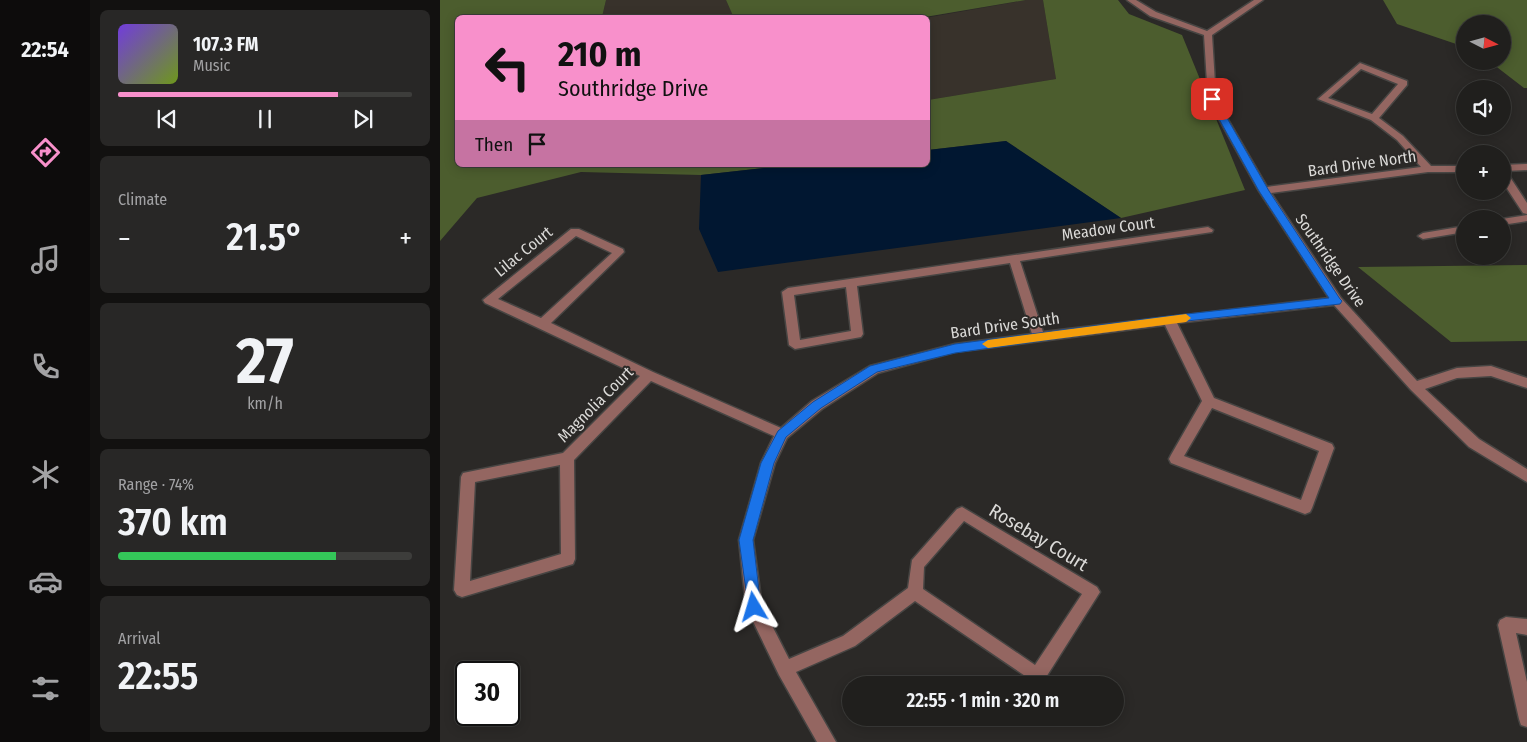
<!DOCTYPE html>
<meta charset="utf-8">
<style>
body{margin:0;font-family:"Fira Sans Condensed",sans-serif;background:#282726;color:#f1f3f6;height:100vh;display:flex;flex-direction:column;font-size:19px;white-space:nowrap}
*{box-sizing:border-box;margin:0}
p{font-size:16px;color:#a2a2a4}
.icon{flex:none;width:28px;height:28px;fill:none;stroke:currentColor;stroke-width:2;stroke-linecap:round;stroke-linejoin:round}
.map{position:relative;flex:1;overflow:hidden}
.details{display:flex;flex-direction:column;gap:10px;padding:10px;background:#121110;width:350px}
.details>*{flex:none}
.banner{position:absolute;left:15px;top:15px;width:475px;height:152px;border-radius:8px;box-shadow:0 2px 12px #0003,0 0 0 1px #3d3d3b;background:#f890cb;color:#111;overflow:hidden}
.needle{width:32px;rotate:96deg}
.controls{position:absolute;left:1016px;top:15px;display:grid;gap:10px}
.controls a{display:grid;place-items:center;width:55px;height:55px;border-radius:50%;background:#201f1d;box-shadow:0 2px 12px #0003,0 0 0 1px #3d3d3b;font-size:25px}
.speed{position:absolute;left:15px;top:661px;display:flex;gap:10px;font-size:25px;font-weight:700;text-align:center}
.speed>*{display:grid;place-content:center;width:65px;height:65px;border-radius:50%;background:#201f1d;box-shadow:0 2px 12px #0003,0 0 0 1px #3d3d3b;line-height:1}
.speed .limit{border:2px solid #111;border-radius:8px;background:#fff;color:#111}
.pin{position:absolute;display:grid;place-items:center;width:42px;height:42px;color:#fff;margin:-21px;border-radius:10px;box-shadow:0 2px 8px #0006}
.me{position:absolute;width:55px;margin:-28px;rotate:353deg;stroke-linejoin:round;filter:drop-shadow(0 0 4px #0008)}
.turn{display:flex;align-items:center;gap:18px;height:105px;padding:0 20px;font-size:22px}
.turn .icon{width:65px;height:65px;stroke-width:2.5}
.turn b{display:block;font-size:35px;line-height:42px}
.then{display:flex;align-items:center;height:48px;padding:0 20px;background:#0003;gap:10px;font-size:19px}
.big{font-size:38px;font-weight:600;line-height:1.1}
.details .card{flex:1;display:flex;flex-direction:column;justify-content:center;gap:8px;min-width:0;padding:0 18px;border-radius:8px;background:#282726}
.details .dial{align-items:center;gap:0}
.dial b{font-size:65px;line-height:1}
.song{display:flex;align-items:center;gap:15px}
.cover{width:60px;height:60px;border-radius:8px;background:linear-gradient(135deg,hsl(260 70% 55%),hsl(80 70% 35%))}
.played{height:5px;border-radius:2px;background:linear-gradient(90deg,#f890cb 75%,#3d3d3b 75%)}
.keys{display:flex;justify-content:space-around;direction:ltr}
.heat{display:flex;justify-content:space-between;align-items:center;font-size:28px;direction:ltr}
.charge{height:8px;border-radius:4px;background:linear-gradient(90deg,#34c759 74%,#3d3d3b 0)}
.trip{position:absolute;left:402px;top:676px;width:282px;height:50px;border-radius:25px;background:#201f1d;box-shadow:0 2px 12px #0003,0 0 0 1px #3d3d3b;font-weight:600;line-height:50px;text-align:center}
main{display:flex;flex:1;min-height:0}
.tab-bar{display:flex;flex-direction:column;width:90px;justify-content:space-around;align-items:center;background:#0d0c0c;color:#a2a2a4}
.tab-bar .icon{width:35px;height:35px}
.tab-bar .active{color:#f890cb}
.tab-bar b{font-size:22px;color:#f1f3f6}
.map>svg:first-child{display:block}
.built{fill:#38322b}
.forest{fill:#4c5d2e}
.water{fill:#011731}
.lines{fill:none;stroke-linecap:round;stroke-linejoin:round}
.minor-casing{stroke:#474543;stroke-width:3}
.minor{fill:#946661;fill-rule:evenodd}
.route{fill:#1a73e8;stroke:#114b97}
.slow{fill:#f59e0b}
.labels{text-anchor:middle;stroke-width:4;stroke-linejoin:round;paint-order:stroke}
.street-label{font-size:16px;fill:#dbdad8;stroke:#2b2927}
.near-street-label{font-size:19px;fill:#dbdad8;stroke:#2b2927}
</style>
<main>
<nav class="tab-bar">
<b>22:54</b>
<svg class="icon active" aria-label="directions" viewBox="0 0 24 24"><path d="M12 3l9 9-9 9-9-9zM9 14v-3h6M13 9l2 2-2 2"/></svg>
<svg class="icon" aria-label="music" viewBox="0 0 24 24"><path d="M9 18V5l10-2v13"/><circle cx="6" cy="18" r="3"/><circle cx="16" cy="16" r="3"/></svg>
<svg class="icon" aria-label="phone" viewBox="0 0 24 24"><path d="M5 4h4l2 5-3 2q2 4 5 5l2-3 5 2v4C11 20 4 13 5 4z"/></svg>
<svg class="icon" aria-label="climate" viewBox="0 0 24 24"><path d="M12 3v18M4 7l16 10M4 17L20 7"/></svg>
<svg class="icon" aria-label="car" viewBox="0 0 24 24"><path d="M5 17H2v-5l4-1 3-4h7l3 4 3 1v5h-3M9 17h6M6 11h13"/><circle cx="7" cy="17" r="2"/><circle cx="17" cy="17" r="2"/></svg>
<svg class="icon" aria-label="filters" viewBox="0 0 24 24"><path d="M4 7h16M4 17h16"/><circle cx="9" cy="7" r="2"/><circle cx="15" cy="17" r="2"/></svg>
</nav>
<section class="details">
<div class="card">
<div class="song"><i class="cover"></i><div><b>107.3 FM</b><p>Music</p></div></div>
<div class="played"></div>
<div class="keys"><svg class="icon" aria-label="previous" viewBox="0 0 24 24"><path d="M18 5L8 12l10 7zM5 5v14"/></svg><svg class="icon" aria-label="pause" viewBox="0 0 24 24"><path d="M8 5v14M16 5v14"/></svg><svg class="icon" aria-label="next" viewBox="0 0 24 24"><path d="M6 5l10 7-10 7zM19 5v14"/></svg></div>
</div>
<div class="card"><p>Climate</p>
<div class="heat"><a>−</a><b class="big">21.5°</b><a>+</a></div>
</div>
<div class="card dial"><b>27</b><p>km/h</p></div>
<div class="card"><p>Range · 74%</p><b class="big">370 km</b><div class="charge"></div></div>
<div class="card"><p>Arrival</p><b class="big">22:55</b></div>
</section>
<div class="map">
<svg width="1087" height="742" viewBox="0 0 1087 742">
<rect width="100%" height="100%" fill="#2b2927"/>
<path class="built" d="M166,0H286L294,17H162Z
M586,0H603L616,79L488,100V18H485Z"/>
<path class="forest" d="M0,0H166L162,17L18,18V165H352L261,175L141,172L37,198L0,241Z
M286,0H586L485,17L294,18Z
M603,0H678L689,14L742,35L805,190L681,218L566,141L488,150V100L616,79Z
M943,0H1087V88H1084L1049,61H1062V24H1025V47L957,24Z
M1087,265V341L1011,342L918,267Z"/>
<path class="water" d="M566,141L681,218L278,272L259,229L261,175L352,165H488V150Z"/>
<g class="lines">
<g class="minor-casing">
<path id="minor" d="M687,0H696L716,12L767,31L814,0H823L772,35L776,99L827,187L981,167L957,140L931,120L878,99L920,63L967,81V85L939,118L963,136L991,166H1025V172H988L831,193L901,298L977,381L1017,368L1051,366L1087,378V388L1051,376L1017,378L985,389L1039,439L1087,469V482L1029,447L971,390L894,305L737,323L774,398L892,444L894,448L872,508L870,512L865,514L731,463L729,459L731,455L762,401L725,325L515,352L438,373L382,409L347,438L335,463L313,540L322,606L349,659L403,636L468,588L472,560L517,509L522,507L657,587L660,592L603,682L597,684L475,601L415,646L356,672L396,742H377L339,675L306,607L299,540L321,463L334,436L211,381L134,460L135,559L133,564L22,597L17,595L14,590L21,477L23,473L123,453L200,376L45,303L43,300L131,229H139L183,249L184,252L111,323L213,372L341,428L372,401L430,366L515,344L592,334L570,263L417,286L423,334L421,337L355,349L349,345L342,292L348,288L768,227L773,230L772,232L580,261L603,332L889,298L819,191L768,99L764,35L710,16ZM921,69L958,84L932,114L888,98ZM136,236L172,253L101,318L58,299ZM406,287L411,331L360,340L354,295ZM772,408L879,451L861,500L744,456ZM120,465L121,554L30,581L35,482ZM524,521L642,594L595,665L483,589L484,567Z
M1087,164V170L1066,171L1087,203V214L1083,213L1062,181V165Z
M1087,215V221L1062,225V219Z
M1025,226V232L983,239L978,236L983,233Z
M1066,617L1087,619V635L1076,633L1087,682V727L1081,725L1079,719L1058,625L1060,620Z"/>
</g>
<use href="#minor" class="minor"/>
</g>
<path class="route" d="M772,96L776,99L829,191L900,299L902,301L900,304L729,323L515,353L437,372L381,408L346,437L334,463L313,540L321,607L319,612L314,614L309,612L299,540L321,463L338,431L373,402L430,366L515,344L729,316L889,298L819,191L768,99Z"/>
<path class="slow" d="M746,314L751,318L746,322L548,348L542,344L548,340Z"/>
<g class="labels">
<g class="street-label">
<text transform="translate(922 163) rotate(-8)" y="6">Bard Drive North</text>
<text transform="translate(668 228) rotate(-8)" y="6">Meadow Court</text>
<text transform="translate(83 251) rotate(-39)" y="6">Lilac Court</text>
<text transform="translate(891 260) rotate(55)" y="6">Southridge Drive</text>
<text transform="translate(565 325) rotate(-8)" y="6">Bard Drive South</text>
<text transform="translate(155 404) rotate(-45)" y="6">Magnolia Court</text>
</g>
<g class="near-street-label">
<text transform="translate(599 537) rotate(31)" y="7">Rosebay Court</text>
</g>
</g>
</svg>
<div class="controls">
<a><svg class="needle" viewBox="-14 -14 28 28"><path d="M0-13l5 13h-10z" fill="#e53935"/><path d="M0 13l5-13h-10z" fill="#a2a2a4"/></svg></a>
<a><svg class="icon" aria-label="sound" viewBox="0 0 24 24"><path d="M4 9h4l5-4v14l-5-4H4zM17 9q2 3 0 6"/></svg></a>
<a>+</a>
<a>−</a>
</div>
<div class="speed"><div class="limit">30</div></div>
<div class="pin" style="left:772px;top:99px;background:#d93025"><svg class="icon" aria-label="arrive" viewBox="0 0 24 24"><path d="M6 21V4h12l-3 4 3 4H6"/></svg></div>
<svg class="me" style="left:314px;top:607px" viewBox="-20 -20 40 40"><path d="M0-17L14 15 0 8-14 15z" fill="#1a73e8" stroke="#fff" stroke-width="4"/></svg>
<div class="trip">22:55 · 1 min · 320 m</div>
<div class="banner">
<div class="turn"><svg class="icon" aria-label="left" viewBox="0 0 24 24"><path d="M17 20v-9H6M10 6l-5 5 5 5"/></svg><div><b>210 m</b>Southridge Drive</div></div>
<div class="then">Then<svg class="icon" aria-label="arrive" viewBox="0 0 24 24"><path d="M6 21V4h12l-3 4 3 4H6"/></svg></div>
</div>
</div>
</main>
